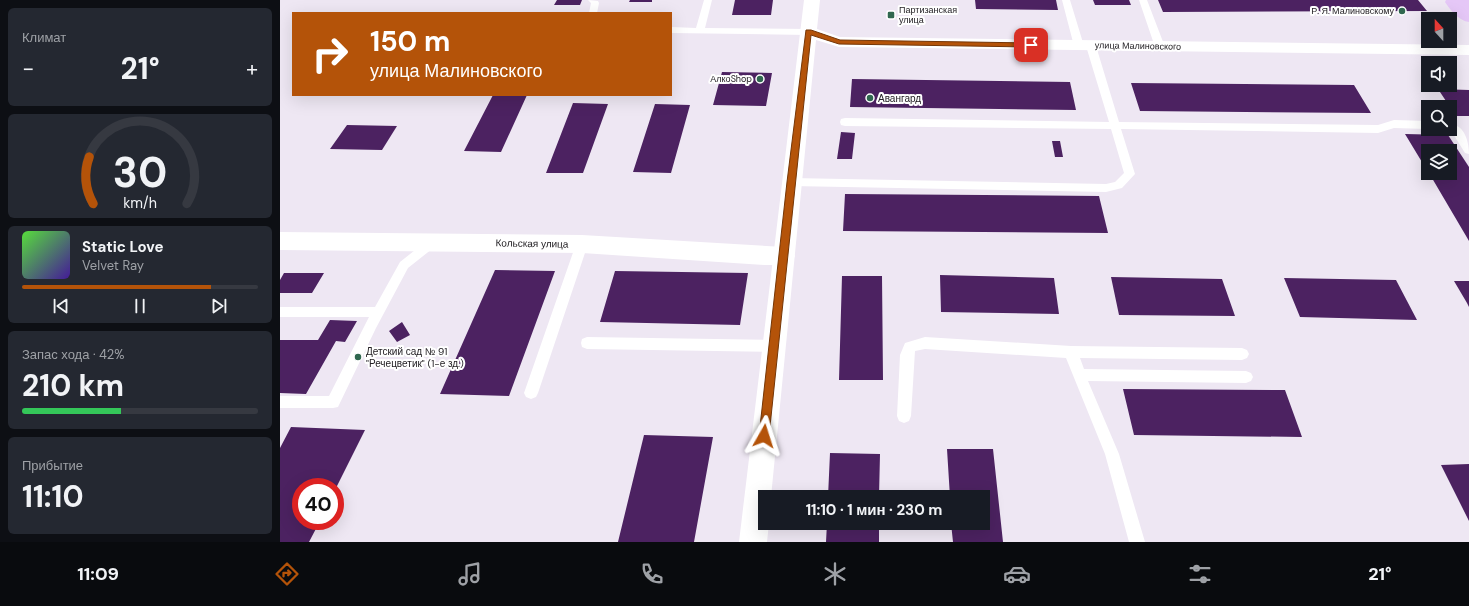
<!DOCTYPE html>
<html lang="ru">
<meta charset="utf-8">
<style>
body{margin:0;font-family:"DM Sans",sans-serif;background:#242831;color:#f1f3f6;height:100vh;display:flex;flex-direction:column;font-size:15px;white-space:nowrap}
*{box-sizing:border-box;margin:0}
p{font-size:13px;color:#9ea1a6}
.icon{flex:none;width:22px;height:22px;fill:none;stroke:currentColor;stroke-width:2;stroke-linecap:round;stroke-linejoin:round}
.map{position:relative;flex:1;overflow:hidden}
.drawer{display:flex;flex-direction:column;gap:8px;padding:8px;background:#0d0f14;width:280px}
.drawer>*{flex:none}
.top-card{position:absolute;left:12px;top:12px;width:380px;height:84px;border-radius:0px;box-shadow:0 4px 16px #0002;background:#b45309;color:#fff;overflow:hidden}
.needle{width:26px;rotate:339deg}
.tools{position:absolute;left:1141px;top:12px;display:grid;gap:8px}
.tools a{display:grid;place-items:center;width:36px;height:36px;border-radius:0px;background:#171b24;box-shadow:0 4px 16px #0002;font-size:20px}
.speed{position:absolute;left:12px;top:478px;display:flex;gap:8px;font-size:20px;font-weight:700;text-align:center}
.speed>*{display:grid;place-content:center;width:52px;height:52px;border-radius:50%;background:#171b24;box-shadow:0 4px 16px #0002;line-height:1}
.speed .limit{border:6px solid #d22;background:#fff;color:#111}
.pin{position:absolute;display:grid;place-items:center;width:34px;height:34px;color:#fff;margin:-17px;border-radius:8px;box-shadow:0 2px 6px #0006}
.me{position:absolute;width:44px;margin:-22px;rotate:6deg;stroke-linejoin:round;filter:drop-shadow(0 0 3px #0008)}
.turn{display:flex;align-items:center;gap:14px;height:84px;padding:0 12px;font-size:18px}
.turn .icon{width:52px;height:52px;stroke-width:2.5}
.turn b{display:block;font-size:28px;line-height:34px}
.big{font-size:30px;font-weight:700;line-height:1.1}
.drawer .tile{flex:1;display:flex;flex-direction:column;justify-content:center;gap:6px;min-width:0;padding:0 14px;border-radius:6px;background:#242831}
.drawer .dial{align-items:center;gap:0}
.dial svg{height:104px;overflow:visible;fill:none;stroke:#363941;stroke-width:7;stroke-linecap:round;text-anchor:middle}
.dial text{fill:#f1f3f6;stroke:none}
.song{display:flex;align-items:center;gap:12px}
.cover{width:48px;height:48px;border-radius:6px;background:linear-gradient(135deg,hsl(110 70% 55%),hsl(260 70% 35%))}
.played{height:4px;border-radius:2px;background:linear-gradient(90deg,#b45309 80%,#363941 80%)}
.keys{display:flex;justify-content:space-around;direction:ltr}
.heat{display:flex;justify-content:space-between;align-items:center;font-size:22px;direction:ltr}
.charge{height:6px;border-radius:3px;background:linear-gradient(90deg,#34c759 42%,#363941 0)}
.trip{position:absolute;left:478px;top:490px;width:232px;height:40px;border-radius:0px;background:#171b24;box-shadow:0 4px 16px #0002;font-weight:700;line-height:40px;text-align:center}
.dock{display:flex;height:64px;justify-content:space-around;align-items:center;background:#090b0e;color:#9ea1a6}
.dock .icon{width:28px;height:28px}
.dock .on{color:#b45309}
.dock b{font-size:18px;color:#f1f3f6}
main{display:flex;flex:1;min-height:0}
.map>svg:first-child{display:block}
.green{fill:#e5c7f7}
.building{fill:#4c2261}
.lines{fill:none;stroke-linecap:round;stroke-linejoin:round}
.service{fill:#fff;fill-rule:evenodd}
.minor{fill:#fff;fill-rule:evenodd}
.tertiary{fill:#fff;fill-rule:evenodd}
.route{fill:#b45309;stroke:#753606}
.poi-dot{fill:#30674f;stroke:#fff;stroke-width:1.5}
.labels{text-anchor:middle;stroke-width:4;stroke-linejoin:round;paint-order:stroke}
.far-poi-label{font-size:9px;fill:#242125;stroke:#fff;text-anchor:end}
.far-street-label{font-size:9px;fill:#242125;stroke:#fff}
.poi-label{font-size:10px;fill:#242125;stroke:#fff;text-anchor:start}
.street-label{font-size:10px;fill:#242125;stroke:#fff}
</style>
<main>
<section class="drawer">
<div class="tile"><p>Климат</p>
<div class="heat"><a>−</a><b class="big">21°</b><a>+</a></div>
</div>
<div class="tile dial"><svg viewBox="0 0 100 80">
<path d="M14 69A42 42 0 1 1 86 69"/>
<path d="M14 69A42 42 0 0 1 11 33" stroke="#b45309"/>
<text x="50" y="56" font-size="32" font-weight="700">30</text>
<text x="50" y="72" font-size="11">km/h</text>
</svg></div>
<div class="tile">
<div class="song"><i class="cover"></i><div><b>Static Love</b><p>Velvet Ray</p></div></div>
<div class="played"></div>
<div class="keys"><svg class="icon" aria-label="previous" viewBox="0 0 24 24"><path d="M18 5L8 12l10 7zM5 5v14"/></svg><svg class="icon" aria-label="pause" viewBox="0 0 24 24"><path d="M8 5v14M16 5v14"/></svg><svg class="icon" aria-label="next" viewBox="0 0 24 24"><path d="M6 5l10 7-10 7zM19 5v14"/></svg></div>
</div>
<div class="tile"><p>Запас хода · 42%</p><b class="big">210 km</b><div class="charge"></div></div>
<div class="tile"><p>Прибытие</p><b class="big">11:10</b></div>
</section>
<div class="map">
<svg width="1189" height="542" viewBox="0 0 1189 542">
<rect width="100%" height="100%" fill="#eee7f3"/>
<path class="green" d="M1166,0H1189V22C1179,21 1170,10 1165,2Z"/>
<path class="building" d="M277,0H302L300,5H274Z
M350,0H372V2H349Z
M455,0H493L491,15H452Z
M695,0H776L778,10L696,9Z
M813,0H849L851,5H815Z
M878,0H1138L1147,11L883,12Z
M442,72L492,73L486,106L433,105Z
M572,79L790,82L796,110L570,107Z
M851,83L1074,85L1091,113L860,111Z
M1158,89L1189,90V116H1176Z
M213,95H247L221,152L184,151Z
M293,103L328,104L303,173H266Z
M375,104L410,105L391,173L353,172Z
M67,125L117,126L102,150L50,149Z
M561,132L575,133L572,159H557Z
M1125,134L1168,135L1189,167V241L1149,173H1170V151H1148V172Z
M772,141H780L783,157H775Z
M565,194L819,196L828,233L563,231Z
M215,270L275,271L229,396L160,394Z
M335,271L468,273L460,325L320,322Z
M4,273H44L32,293H0V280Z
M660,275L774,278L779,314L661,312Z
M562,276H602L603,380H559Z
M831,277L942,279L955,316L839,315Z
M1004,278L1116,280L1137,320L1020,317Z
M1174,281H1189V307L1187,303Z
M50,320L77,321L65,342L56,341L26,394L0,393V340H38Z
M122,322L130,335L117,342L109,331Z
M843,389L1005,390L1022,437L854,435Z
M11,427L85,430L55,490V487H21V521H40L29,542H0V448Z
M364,435L433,437L414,542H338Z
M667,449H713L723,542H673L671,523H703V497H670Z
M550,453L600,454L599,497H548Z
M1189,464V521L1161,465Z
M547,523H599V542H546Z"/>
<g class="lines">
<path class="service" d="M308,0L318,1L319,3L317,13H309L311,3Z
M424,0H432L425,28L528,29L533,32L528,35L391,33V27L416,28Z
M782,0H790L804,46L802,48H796L794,46Z
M859,0H867L885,47L883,49H877L875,47Z
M811,43L816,46L839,122L1098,125L1114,120L1148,121V129L1114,128L1098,133L841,129L855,174L842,188L826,192L511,186L507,185L506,182L507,179L511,178L826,184L835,182L844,173L831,129L565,126L561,125L560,122L561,119L565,118L829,122L806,46Z
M1175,125C1186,129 1189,144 1189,154L1185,153L1170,129L1171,126Z
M153,237L157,239L159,242L157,245L128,268L96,328L58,407L53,408H0V396H49L89,317H0V307H95L120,262L149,239Z
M302,239L306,241L308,244L258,393L256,397L251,399L246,397L244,393L296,244L298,241Z
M307,337L493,340L498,342L499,346L498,350L493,352L307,349L302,347L301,343L302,339Z
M645,337L791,346L962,348L967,350L969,354L967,358L962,360L800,358L804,369L966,371L971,373L973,377L971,381L966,383L808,381L839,454L865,542H849L825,454L786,358L645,349L635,351L631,416L629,421L624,423L619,421L617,416L620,355L625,343Z"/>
<path class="minor" d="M0,232L302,235L504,247L512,250L515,256L512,262L504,265H484L302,253L0,250Z"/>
<path class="tertiary" d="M524,0H540L537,29L560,37L1189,45V55L559,47L536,40L491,497H485V523H489L487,542H459Z"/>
</g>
<path class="route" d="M526,30H531L560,40L751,43L754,45L751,47L559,44L531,35L489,436L488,440L484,442L480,440L479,436L507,182Z"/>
<g class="poi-dot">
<circle cx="1122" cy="11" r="4"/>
<rect x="607" y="11" width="8" height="8" rx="2"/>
<circle cx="480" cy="79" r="4"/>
<circle cx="590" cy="98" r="4"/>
<circle cx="78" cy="357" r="4"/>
</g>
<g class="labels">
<g class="far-poi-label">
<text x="619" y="13" text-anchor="start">Партизанская<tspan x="619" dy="10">улица</tspan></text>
<text x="1114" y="14">Р. Я. Малиновскому</text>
<text x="472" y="82">АлкоShop</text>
</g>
<g class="far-street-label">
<text transform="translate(858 46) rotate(1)" y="3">улица Малиновского</text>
</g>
<g class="poi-label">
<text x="598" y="102">Авангард</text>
<text x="86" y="355">Детский сад № 91<tspan x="86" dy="12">"Речецветик" (1-е зд.)</tspan></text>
</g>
<g class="street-label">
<text transform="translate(252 243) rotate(1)" y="4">Кольская улица</text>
</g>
</g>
</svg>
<div class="tools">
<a><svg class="needle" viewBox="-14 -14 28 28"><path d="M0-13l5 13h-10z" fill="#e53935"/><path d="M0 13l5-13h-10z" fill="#9ea1a6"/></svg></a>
<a><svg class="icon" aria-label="sound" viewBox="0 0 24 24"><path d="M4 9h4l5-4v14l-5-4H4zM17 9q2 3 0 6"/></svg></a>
<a><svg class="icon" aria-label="search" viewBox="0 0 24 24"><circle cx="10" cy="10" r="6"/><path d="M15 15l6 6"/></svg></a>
<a><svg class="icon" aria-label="layers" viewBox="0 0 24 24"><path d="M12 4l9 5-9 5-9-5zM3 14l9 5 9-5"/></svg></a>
</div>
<div class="speed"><div class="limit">40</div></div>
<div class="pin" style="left:751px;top:45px;background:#d93025"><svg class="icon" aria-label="arrive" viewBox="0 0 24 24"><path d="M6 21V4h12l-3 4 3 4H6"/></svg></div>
<svg class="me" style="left:484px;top:436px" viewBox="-20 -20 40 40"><path d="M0-17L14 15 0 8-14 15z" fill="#b45309" stroke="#fff" stroke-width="4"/></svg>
<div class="trip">11:10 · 1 мин · 230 m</div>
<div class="top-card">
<div class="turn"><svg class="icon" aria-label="right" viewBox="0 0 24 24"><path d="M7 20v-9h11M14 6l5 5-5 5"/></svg><div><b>150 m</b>улица Малиновского</div></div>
</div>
</div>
</main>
<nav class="dock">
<b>11:09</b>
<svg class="icon on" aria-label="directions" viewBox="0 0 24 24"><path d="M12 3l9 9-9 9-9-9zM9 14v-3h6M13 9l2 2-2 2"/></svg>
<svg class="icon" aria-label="music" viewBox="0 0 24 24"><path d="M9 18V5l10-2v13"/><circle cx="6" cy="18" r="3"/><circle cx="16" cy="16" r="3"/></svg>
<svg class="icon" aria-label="phone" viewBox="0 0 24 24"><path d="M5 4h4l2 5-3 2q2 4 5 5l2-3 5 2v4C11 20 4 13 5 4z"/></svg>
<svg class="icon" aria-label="climate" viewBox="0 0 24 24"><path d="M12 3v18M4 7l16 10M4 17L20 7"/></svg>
<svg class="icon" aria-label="car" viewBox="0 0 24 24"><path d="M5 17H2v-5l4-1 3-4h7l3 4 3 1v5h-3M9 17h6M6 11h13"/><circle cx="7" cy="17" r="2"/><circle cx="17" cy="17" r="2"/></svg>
<svg class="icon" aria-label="filters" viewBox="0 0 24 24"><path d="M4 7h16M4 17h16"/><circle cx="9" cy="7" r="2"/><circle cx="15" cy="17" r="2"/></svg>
<b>21°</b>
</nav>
